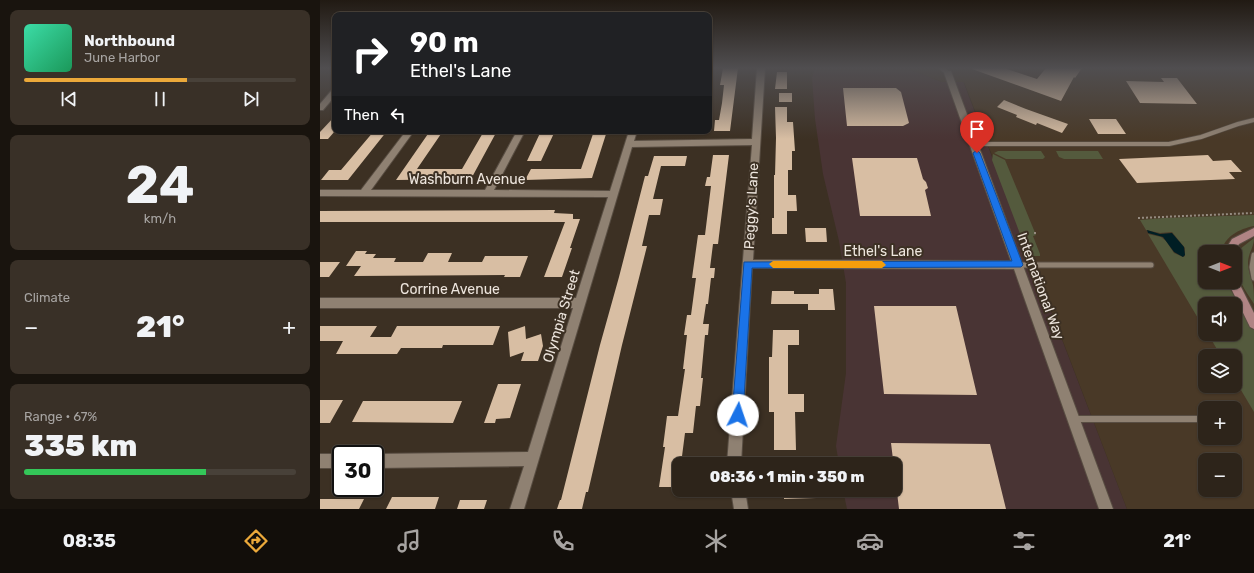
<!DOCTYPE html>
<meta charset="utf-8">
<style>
body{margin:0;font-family:Rubik,sans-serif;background:#393027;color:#f1f3f6;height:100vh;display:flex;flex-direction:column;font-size:15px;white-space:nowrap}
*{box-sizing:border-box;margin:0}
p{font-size:13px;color:#a7a4a2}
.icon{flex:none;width:22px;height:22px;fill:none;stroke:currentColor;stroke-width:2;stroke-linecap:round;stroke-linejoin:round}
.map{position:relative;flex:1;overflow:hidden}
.side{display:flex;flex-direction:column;gap:10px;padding:10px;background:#19140e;width:320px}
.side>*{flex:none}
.guide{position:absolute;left:12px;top:12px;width:380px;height:122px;border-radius:8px;box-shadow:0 1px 3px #0004,0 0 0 1px #484139;background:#202124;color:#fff;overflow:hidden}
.needle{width:26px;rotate:90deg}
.buttons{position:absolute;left:878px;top:245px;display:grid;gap:8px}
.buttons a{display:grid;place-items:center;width:44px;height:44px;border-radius:8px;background:#2d241a;box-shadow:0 1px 3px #0004,0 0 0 1px #484139;font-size:20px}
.speed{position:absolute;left:12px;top:445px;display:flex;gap:8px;font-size:20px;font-weight:700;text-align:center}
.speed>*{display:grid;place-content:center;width:52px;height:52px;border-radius:50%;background:#2d241a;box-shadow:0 1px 3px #0004,0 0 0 1px #484139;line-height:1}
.speed .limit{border:2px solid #111;border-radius:6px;background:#fff;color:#111}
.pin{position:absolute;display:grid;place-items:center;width:34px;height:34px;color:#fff;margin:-41px -17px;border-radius:50% 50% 50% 0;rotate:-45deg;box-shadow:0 0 4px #0007}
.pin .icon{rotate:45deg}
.me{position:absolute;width:44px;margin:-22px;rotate:4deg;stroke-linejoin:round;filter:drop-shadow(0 0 3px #0008)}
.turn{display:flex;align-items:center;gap:14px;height:84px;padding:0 12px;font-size:18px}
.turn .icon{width:52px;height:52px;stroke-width:2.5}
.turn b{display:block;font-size:28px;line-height:34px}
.then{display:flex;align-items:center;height:38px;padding:0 12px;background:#0003;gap:8px;font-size:15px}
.big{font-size:30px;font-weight:800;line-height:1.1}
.side .card{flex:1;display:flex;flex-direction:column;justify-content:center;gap:6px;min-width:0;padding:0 14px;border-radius:8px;background:#393027}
.side .dial{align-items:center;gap:0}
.dial b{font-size:52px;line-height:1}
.song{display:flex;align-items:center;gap:12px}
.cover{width:48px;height:48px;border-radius:6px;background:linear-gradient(135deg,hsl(160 70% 55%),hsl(150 70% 35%))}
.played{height:4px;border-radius:2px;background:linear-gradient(90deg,#eca93a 60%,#484139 60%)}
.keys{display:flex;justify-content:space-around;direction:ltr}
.heat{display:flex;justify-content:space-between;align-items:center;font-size:22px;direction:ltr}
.charge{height:6px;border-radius:3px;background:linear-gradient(90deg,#34c759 67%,#484139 0)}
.trip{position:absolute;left:352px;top:457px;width:230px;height:40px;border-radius:8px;background:#2d241a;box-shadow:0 1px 3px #0004,0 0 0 1px #484139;font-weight:800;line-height:40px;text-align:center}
.menu{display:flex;height:64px;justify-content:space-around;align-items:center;background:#120e0a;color:#a7a4a2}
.menu .icon{width:28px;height:28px}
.menu .current{color:#eca93a}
.menu b{font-size:18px;color:#f1f3f6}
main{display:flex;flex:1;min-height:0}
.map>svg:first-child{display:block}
.commercial{fill:#493434}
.built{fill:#493927;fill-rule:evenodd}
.green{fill:#545a3d}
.water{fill:#001e24}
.building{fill:#d8bea3}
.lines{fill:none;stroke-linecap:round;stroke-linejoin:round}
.service-far2-casing{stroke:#584d42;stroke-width:5.5}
.service-far1-casing{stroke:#584d42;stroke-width:7}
.service-casing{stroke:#584d42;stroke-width:8}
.minor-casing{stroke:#584d42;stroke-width:2}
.secondary-casing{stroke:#584d42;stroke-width:2}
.path{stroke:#958b80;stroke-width:2;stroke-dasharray:2 2;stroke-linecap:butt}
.service-far2{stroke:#8f8172;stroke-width:4}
.service-far1{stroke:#8f8172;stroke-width:5}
.service{stroke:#8f8172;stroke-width:6}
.minor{fill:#8f8172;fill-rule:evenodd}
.secondary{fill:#b08484;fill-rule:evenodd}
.route{fill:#1a73e8;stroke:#114b97}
.slow{fill:#f59e0b}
.labels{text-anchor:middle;stroke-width:4;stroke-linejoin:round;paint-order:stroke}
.street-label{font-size:14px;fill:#ede5dd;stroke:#3c3023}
</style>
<main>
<section class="side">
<div class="card">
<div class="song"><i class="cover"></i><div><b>Northbound</b><p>June Harbor</p></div></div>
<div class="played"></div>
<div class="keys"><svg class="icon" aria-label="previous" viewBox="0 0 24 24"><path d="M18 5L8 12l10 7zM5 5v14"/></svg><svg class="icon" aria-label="pause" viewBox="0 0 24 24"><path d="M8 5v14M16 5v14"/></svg><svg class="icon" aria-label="next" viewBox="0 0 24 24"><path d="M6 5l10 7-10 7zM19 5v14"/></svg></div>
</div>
<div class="card dial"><b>24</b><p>km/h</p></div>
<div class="card"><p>Climate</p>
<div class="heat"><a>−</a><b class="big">21°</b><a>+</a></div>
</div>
<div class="card"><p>Range · 67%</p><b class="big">335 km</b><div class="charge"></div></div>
</section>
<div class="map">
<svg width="934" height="509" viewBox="0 0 934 509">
<rect width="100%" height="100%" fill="#3c3023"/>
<path class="commercial" d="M495,68H586L622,82L643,81L807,509H527L523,490H575V464H519L516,446L526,373V283L519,241L503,174L495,119L492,78Z"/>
<path class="built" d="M586,68H934V509H807L644,82H622ZM885,252H915V282H885ZM885,304H915V334H885ZM885,356H915V386H885ZM885,408H915V438H885ZM885,460H915V490H885Z"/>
<path class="green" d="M678,151H721L725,157L723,159H686L674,153Z
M736,151H778L783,159H744L739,157Z
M673,154L685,160L716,235L713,236L720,254V256H709L708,255L672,160Z
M934,215V226C919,229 905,236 901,252H885V282H906L934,330V412L915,380V356H901L888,334H915V304H885V330L828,234L841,237L846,241L854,253L863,257L865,256V248L852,232L840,233L826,230L820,220L844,218Z
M934,238C934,248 928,253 928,263C928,271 931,277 933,285C934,291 934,298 934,304C922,285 911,272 920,249Z"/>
<path class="water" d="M827,230L840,234L852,233L864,247L865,255L863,257L854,252L843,237L828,233Z"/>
<path class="building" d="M403,68H418L410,131H394L395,120H399L402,103L404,85H400Z
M652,68H684L717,79L726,68H762L755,78L754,77L741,101L652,69Z
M457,72H467V89H455Z
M841,78H857L877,104L820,103L806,81L844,82Z
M523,88H576L581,92L589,123L583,126H527Z
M459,93H472V102H459Z
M684,100L706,109L748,124L742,133L717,123L716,125L696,117L697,115L677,107Z
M455,107H467V122H473L475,151H472V170H468V195H476L477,211H467V234H452V218H454V175H455L456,138Z
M15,116V131L8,139H0V132Z
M769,119H796L806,134H778Z
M54,131H67L28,180H1L9,170H21Z
M110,131H123L97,169H142L164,131H177L151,179L76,180Z
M221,131H235L221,161H207Z
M274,131H287L272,178L205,180L211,169H261Z
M393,155H409L398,244H393L390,268H395L394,278H391L388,304H386L383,324H389L388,335H385L381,378H383L380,406H376L373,433H365L361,464H359V487H339L345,447H343L347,416H358L365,369H363L367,335H364L367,315H371L376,278H372L378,235H385L391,186H385L387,177H390Z
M888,155L893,161L911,160L922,172H909L915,179L817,183L799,159Z
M334,156H367L365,166H341L333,199H343L340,215H329L322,246H327L321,270L302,345L268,492H266L262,509H237L240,500H241L280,345L299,277L325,176H328Z
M532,158H597L603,179L606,182L608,188L605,190L611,216H540Z
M235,210L234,213L253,214V219H260L250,248H252L242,277H224L245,222H0V211Z
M485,228H506L507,242H486Z
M36,251H47L45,254H56L53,258H76L74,262H103L108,253H132L128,262H162L165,256H208L200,277H184L185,275L34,276L41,266H26Z
M0,262H20L9,277H0Z
M499,289H513L515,310H488V304H451L452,291H474V294H499Z
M554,306H636L657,395L564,394Z
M0,326H57L50,337H71L77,326H180L173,345H123L122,348H81L77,354H16L23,341H0Z
M205,326L206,339L221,334L223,346L218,361H201L204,352L190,357L188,332Z
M453,330H479V345H468V394H484V412H475L476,450H454V412H449V357H452Z
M178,384H201L190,418L176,419L175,423H164Z
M0,400H23L10,423H0Z
M43,401H142L133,423L32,422Z
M571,443L670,444L686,509H579Z
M464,490H496V498L464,499Z
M72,497H119L115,509H66Z
M0,499H44L39,509H0Z
M140,500H167L164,509H137Z"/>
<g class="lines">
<g class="service-far2-casing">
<path id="service-far2" d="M621,68L628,73
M653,144H849L881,137L918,124L934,120"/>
</g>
<g class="service-far1-casing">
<path id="service-far1" d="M934,255L932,267L934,278
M698,265H831"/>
</g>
<g class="service-casing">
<path id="service" d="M754,419H885
M915,419H919"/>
</g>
<g class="minor-casing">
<path id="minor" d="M437,68H445L433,260L691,261L624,73L628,71H631L793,509H779L694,269L432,268L421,464H407L432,145L312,147L204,509H190L204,466L55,468V454L208,452L253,308H0V298H256L288,197L0,196V190H41L86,131H94L51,190H165L197,131H205L174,190L290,191L309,131H317L314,141L432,139Z
M12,90H15V96L3,110H0V104Z
M0,454H21V468H0Z
M411,490H425L428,509H414Z"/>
</g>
<g class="secondary-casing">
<path id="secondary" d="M934,228V236L919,244L914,252H904L912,239Z
M915,278L917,279L934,313V329L930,327L908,282H915Z"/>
</g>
<path class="path" d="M818,218L934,213
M715,232V235"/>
<use href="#service-far2" class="service-far2"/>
<use href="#service-far1" class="service-far1"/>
<use href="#service" class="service"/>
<use href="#minor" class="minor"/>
<use href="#secondary" class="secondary"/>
</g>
<linearGradient id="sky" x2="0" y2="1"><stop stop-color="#211a13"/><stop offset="0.49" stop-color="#504e50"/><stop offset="1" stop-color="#504e50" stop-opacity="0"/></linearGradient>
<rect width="934" height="139" fill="url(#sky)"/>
<path class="route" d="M657,150L660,153L703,265L701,267L432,268L423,415L422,419L418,420L414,419L412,415L424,262L692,261L653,153Z"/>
<path class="slow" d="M453,261H562L566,265L562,268H453L449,264Z"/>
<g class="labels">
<g class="street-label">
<text x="147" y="184">Washburn Avenue</text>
<text transform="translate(431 206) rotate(-87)" y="5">Peggy's Lane</text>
<text x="563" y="256">Ethel's Lane</text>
<text transform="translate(721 286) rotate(70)" y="5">International Way</text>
<text x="130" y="294">Corrine Avenue</text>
<text transform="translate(241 316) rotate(-73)" y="5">Olympia Street</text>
</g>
</g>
</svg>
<div class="buttons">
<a><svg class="needle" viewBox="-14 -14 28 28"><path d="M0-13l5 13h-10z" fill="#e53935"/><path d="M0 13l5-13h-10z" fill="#a7a4a2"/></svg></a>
<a><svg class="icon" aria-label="sound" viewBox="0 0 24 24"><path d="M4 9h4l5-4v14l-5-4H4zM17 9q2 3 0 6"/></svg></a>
<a><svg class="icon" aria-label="layers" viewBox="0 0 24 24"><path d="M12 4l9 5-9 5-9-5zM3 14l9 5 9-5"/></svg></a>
<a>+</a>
<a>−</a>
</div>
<div class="speed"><div class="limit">30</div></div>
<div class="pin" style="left:657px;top:153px;background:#d93025"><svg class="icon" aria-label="arrive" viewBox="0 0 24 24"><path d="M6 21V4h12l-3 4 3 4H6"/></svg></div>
<svg class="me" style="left:418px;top:415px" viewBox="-20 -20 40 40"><circle r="19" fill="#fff"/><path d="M0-13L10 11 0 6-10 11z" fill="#1a73e8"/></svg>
<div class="trip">08:36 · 1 min · 350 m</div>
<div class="guide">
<div class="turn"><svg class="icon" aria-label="right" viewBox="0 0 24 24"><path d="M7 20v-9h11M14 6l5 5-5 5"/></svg><div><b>90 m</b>Ethel's Lane</div></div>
<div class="then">Then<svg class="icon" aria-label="left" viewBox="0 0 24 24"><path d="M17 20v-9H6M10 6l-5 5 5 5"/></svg></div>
</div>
</div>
</main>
<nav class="menu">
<b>08:35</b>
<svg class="icon current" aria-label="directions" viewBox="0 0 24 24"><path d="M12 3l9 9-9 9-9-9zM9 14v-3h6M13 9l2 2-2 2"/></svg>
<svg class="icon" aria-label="music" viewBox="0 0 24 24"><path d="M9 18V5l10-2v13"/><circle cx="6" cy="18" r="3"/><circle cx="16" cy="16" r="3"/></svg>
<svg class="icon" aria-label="phone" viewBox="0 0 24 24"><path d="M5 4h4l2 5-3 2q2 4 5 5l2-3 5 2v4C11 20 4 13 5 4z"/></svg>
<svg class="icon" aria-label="climate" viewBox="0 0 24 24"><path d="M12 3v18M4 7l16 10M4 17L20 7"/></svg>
<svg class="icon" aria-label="car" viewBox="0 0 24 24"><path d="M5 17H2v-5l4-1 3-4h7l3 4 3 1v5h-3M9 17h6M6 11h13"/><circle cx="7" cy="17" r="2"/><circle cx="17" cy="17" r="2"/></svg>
<svg class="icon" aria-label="filters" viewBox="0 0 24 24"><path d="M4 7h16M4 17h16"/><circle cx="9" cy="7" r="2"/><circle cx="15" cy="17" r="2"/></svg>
<b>21°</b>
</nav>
